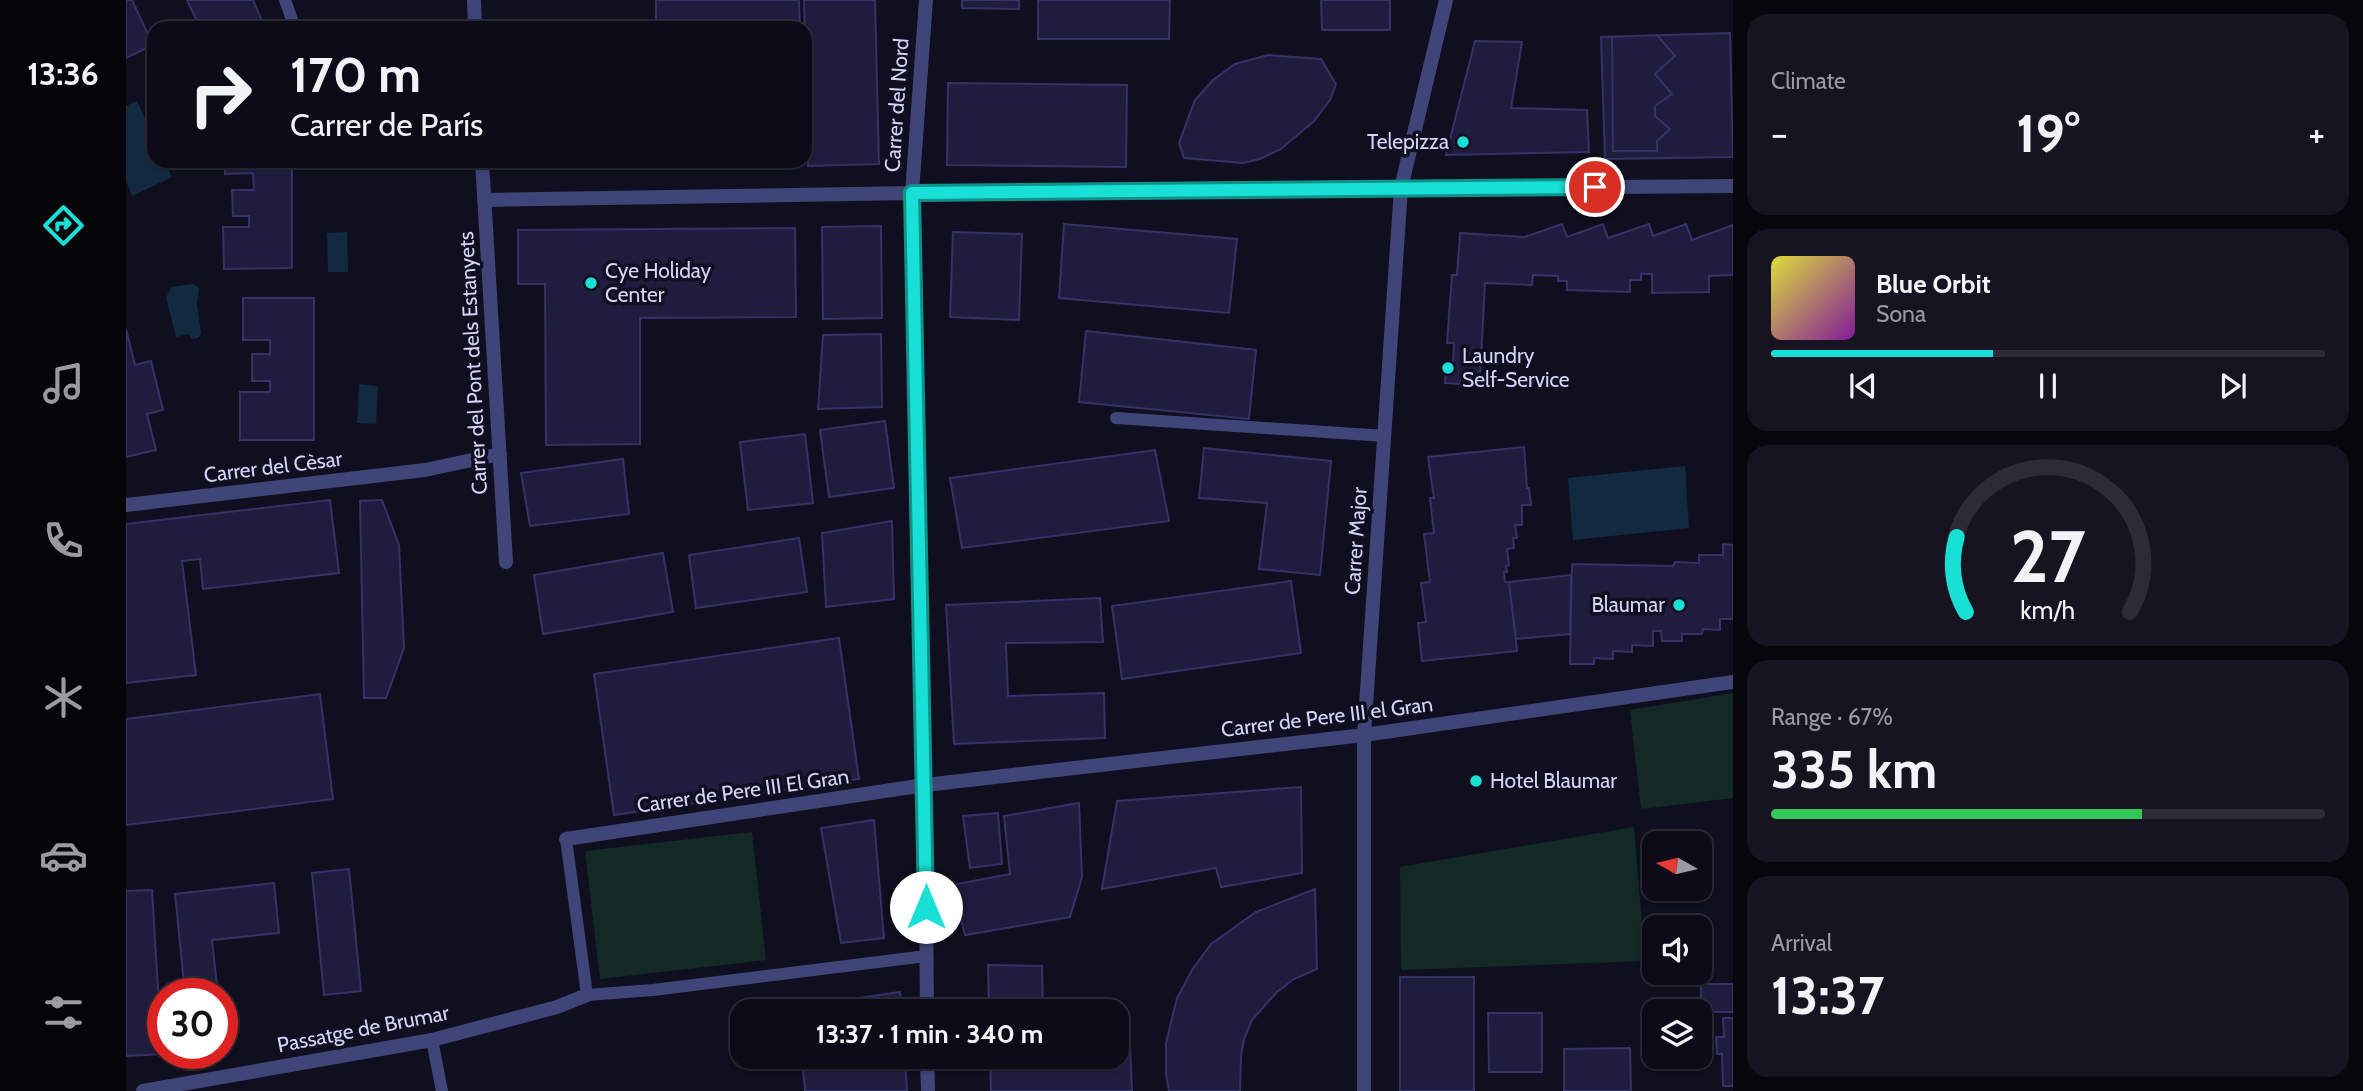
<!DOCTYPE html>
<meta charset="utf-8">
<style>
body{margin:0;font-family:Cabin,sans-serif;background:#151420;color:#f1f3f6;height:100vh;display:flex;flex-direction:column;font-size:26px;white-space:nowrap}
*{box-sizing:border-box;margin:0}
p{font-size:23px;color:#9a9ba1}
.icon{flex:none;width:38px;height:38px;fill:none;stroke:currentColor;stroke-width:2;stroke-linecap:round;stroke-linejoin:round}
.map{position:relative;flex:1;overflow:hidden}
.panel{display:flex;flex-direction:column;gap:14px;padding:14px;background:#07060d;width:630px}
.panel>*{flex:none}
.guide{position:absolute;left:21px;top:21px;width:665px;height:147px;border-radius:21px;box-shadow:0 2px 5px #0004,0 0 0 2px #2c2b36;background:#0c0b17;color:#f1f3f6;overflow:hidden}
.needle{width:46px;rotate:278deg}
.controls{position:absolute;left:1516px;top:831px;display:grid;gap:14px}
.controls a{display:grid;place-items:center;width:70px;height:70px;border-radius:14px;background:#0c0b17;box-shadow:0 2px 5px #0004,0 0 0 2px #2c2b36;font-size:35px}
.speed{position:absolute;left:21px;top:978px;display:flex;gap:14px;font-size:35px;font-weight:700;text-align:center}
.speed>*{display:grid;place-content:center;width:91px;height:91px;border-radius:50%;background:#0c0b17;box-shadow:0 2px 5px #0004,0 0 0 2px #2c2b36;line-height:1}
.speed .limit{border:10px solid #d22;background:#fff;color:#111}
.pin{position:absolute;display:grid;place-items:center;width:60px;height:60px;color:#fff;margin:-30px;border:4px solid #fff;border-radius:50%;box-shadow:0 2px 7px #0007}
.me{position:absolute;width:77px;margin:-38px;rotate:0deg;stroke-linejoin:round;filter:drop-shadow(0 0 5px #0008)}
.turn{display:flex;align-items:center;gap:24px;height:147px;padding:0 28px;font-size:32px}
.turn .icon{width:91px;height:91px;stroke-width:2.5}
.turn b{display:block;font-size:49px;line-height:60px}
.big{font-size:52px;font-weight:700;line-height:1.1}
.panel .card{flex:1;display:flex;flex-direction:column;justify-content:center;gap:10px;min-width:0;padding:0 24px;border-radius:21px;background:#151420}
.panel .dial{align-items:center;gap:0}
.dial svg{height:182px;overflow:visible;fill:none;stroke:#2c2b36;stroke-width:7;stroke-linecap:round;text-anchor:middle}
.dial text{fill:#f1f3f6;stroke:none}
.song{display:flex;align-items:center;gap:21px}
.cover{width:84px;height:84px;border-radius:10px;background:linear-gradient(135deg,hsl(60 70% 55%),hsl(290 70% 35%))}
.played{height:7px;border-radius:4px;background:linear-gradient(90deg,#18e0d6 40%,#2c2b36 40%)}
.keys{display:flex;justify-content:space-around;direction:ltr}
.heat{display:flex;justify-content:space-between;align-items:center;font-size:38px;direction:ltr}
.charge{height:10px;border-radius:5px;background:linear-gradient(90deg,#34c759 67%,#2c2b36 0)}
.trip{position:absolute;left:604px;top:999px;width:399px;height:70px;border-radius:21px;background:#0c0b17;box-shadow:0 2px 5px #0004,0 0 0 2px #2c2b36;font-weight:700;line-height:70px;text-align:center}
main{display:flex;flex:1;min-height:0}
.menu{display:flex;flex-direction:column;width:126px;justify-content:space-around;align-items:center;background:#050409;color:#9a9ba1}
.menu .icon{width:49px;height:49px}
.menu .on{color:#18e0d6}
.menu b{font-size:32px;color:#f1f3f6}
.map>svg:first-child{display:block}
.green{fill:#132925}
.water{fill:#122a40}
.building{fill:#1f1d3e;stroke:#343268;stroke-width:2}
.lines{fill:none;stroke-linecap:round;stroke-linejoin:round}
.lane{stroke:#3f4579;stroke-width:12}
.street{stroke:#3f4579;stroke-width:14}
.route-casing{stroke:#10928b;stroke-width:18}
.route{stroke:#18e0d6;stroke-width:12}
.poi-dot{fill:#18e0d6;stroke:#100f1f;stroke-width:2.5}
.labels{text-anchor:middle;stroke-width:7;stroke-linejoin:round;paint-order:stroke}
.street-label{font-size:21px;fill:#d2d4fa;stroke:#100f1f}
.poi-label{font-size:21px;fill:#d2d4fa;stroke:#100f1f;text-anchor:start}
</style>
<main>
<nav class="menu">
<b>13:36</b>
<svg class="icon on" aria-label="directions" viewBox="0 0 24 24"><path d="M12 3l9 9-9 9-9-9zM9 14v-3h6M13 9l2 2-2 2"/></svg>
<svg class="icon" aria-label="music" viewBox="0 0 24 24"><path d="M9 18V5l10-2v13"/><circle cx="6" cy="18" r="3"/><circle cx="16" cy="16" r="3"/></svg>
<svg class="icon" aria-label="phone" viewBox="0 0 24 24"><path d="M5 4h4l2 5-3 2q2 4 5 5l2-3 5 2v4C11 20 4 13 5 4z"/></svg>
<svg class="icon" aria-label="climate" viewBox="0 0 24 24"><path d="M12 3v18M4 7l16 10M4 17L20 7"/></svg>
<svg class="icon" aria-label="car" viewBox="0 0 24 24"><path d="M5 17H2v-5l4-1 3-4h7l3 4 3 1v5h-3M9 17h6M6 11h13"/><circle cx="7" cy="17" r="2"/><circle cx="17" cy="17" r="2"/></svg>
<svg class="icon" aria-label="filters" viewBox="0 0 24 24"><path d="M4 7h16M4 17h16"/><circle cx="9" cy="7" r="2"/><circle cx="15" cy="17" r="2"/></svg>
</nav>
<div class="map">
<svg width="1607" height="1091" viewBox="0 0 1607 1091">
<rect width="100%" height="100%" fill="#100f1f"/>
<path class="green" d="M1607,693V798L1515,809L1504,710Z
M1508,827L1519,961L1275,970L1274,867Z
M626,832L640,960L474,979L459,851Z"/>
<path class="water" d="M11,101L28,138V161H38L46,177L6,196L0,181V106Z
M221,232L222,272H202L201,233Z
M67,284L73,288L71,304L75,334L72,338L66,339L62,334L50,337L40,298L45,287Z
M233,384L252,386L250,424L231,423Z
M1559,466L1563,528L1447,540L1442,478Z"/>
<path class="building" d="M0,0H6L27,45L0,58Z
M61,0H127L139,28H74Z
M530,0H673L674,27L530,28Z
M678,0H749L753,164L682,166Z
M836,0H893V9L836,8Z
M912,0H1044L1043,39H912Z
M1195,0H1264V30H1196Z
M1604,33L1607,157L1479,159L1475,37Z
M1531,35L1549,56L1529,74L1546,94L1529,106V116L1544,129L1531,141V151H1487L1486,37Z
M1349,41L1396,42L1385,108L1461,110L1463,152L1320,155Z
M1142,55L1195,59L1210,84L1204,100L1188,121L1155,149L1134,159L1117,163L1058,158L1053,143L1069,100L1087,80L1109,64Z
M822,83L1001,85L1000,167L821,165Z
M99,161H166V268L98,269L97,227H123V216H107L106,190H128L127,173L99,174Z
M938,224L1111,239L1103,313L933,298Z
M1436,224L1441,237L1477,224L1482,238L1523,224L1527,236L1560,224L1566,240L1607,225V275L1583,276V292L1526,293V274H1515V280H1504V292L1441,290V281H1432V276L1407,275L1406,285L1359,283L1354,378L1335,377L1334,384L1319,383L1320,365H1327L1328,343H1321L1326,275H1331L1334,233L1399,237Z
M755,226L756,318L697,319L696,227Z
M669,228L670,317L514,318V444L420,445L419,284H392V230Z
M827,232L896,234L893,320L824,317Z
M117,298H188V440H114V392H144V381H126V354H144V340H117Z
M0,329L9,365L25,361L37,410L21,414L30,450L0,457Z
M960,331L1130,350L1123,419L953,402Z
M755,334L756,407L692,409L697,335Z
M759,421L768,488L703,497L694,430Z
M679,434L687,503L622,510L614,442Z
M1398,447L1401,488H1403L1405,505H1396V525H1389L1391,538H1387L1388,548L1381,549L1383,565L1380,566L1381,572H1378L1379,582H1383L1391,651L1296,661L1292,623L1300,622L1295,583L1304,582L1298,534L1308,533L1304,498H1308L1302,457Z
M1078,448L1205,461L1194,575L1133,569L1141,503L1073,498Z
M1029,450L1043,521L836,548L824,478Z
M497,459L503,514L404,526L395,473Z
M204,500L213,573L77,589L74,559L56,561L70,675L0,683V524Z
M256,500L273,545L278,648L260,698H238L234,501Z
M766,521L768,599L700,607L696,533Z
M673,538L681,592L570,608L563,555Z
M1597,544L1607,545V619H1594V630L1577,629L1576,634H1556V641H1536L1535,631H1527V646L1506,645V652L1487,651V659L1468,658V664H1444L1446,564L1547,566L1549,562L1573,563V555H1597Z
M537,553L547,612L417,634L408,575Z
M1445,575L1444,634L1390,639L1383,582Z
M1165,581L1175,653L996,679L986,606Z
M974,598L977,642L880,643L882,696L978,693L979,738L828,744L820,605Z
M713,638L733,779L488,815L468,674Z
M194,694L207,799L0,825V719Z
M1175,787L1176,873L1095,887L1090,868L976,889L991,801Z
M953,803L956,877L944,917L839,935L826,885L884,874L878,816Z
M872,813L876,864L844,868L837,816Z
M748,820L758,938L715,943L695,828Z
M223,869L235,991L198,995L186,873Z
M148,883L153,933L86,940L92,994H59L49,894Z
M1189,889L1191,969L1168,979L1151,992L1126,1020L1118,1039L1115,1056L1114,1091H1043L1040,1074V1043L1051,998L1066,970L1085,944L1130,912Z
M26,890L36,1054L0,1056V891Z
M862,965L916,966L917,1012H863Z
M1274,977H1348V1091H1274Z
M1575,984H1607V1012H1575Z
M774,992L776,1012H672V1007Z
M1362,1013H1416V1072H1363Z
M1597,1018H1607V1086H1597L1596,1054H1591L1590,1037H1598Z
M990,1046H1004L1006,1091H865L864,1057H990Z
M1504,1048L1505,1091H1438V1049Z
M676,1057H779L781,1091H679Z"/>
<g class="lines">
<path class="lane" d="M159,0L169,28
M990,418L1259,436
M440,839L461,995L527,990L800,956
M306,1040L316,1091"/>
<path class="street" d="M348,0L349,28
M800,0L786,193L799,785L801,1012
M356,161L380,562
M358,200L786,193L1607,186
M0,505L299,470L374,454
M440,839L799,785L1238,735L1607,682
M801,1057L802,1091
M17,1091L306,1040L431,1007L461,995
M1238,1091V735L1275,188L1320,0"/>
</g>
<g class="lines">
<g class="route-casing">
<path id="route" d="M800,907L786,193L1469,187"/>
</g>
<use href="#route" class="route"/>
</g>
<g class="poi-dot">
<circle cx="1337" cy="142" r="7"/>
<circle cx="465" cy="283" r="7"/>
<circle cx="1322" cy="368" r="7"/>
<circle cx="1553" cy="605" r="7"/>
<circle cx="1350" cy="781" r="7"/>
</g>
<g class="labels">
<g class="street-label">
<text transform="translate(771 105) rotate(-86)" y="7">Carrer del Nord</text>
<text transform="translate(347 363) rotate(-93)" y="7">Carrer del Pont dels Estanyets</text>
<text transform="translate(147 467) rotate(-7)" y="7">Carrer del Cèsar</text>
<text transform="translate(1230 541) rotate(-86)" y="7">Carrer Major</text>
<text transform="translate(1201 717) rotate(-7)" y="7">Carrer de Pere III el Gran</text>
<text transform="translate(617 791) rotate(-8)" y="7">Carrer de Pere III El Gran</text>
<text transform="translate(237 1029) rotate(-11)" y="7">Passatge de Brumar</text>
</g>
<g class="poi-label">
<text x="1323" y="149" text-anchor="end">Telepizza</text>
<text x="479" y="278">Cye Holiday<tspan x="479" dy="24">Center</tspan></text>
<text x="1336" y="363">Laundry<tspan x="1336" dy="24">Self-Service</tspan></text>
<text x="1539" y="612" text-anchor="end">Blaumar</text>
<text x="1364" y="788">Hotel Blaumar</text>
</g>
</g>
</svg>
<div class="controls">
<a><svg class="needle" viewBox="-14 -14 28 28"><path d="M0-13l5 13h-10z" fill="#e53935"/><path d="M0 13l5-13h-10z" fill="#9a9ba1"/></svg></a>
<a><svg class="icon" aria-label="sound" viewBox="0 0 24 24"><path d="M4 9h4l5-4v14l-5-4H4zM17 9q2 3 0 6"/></svg></a>
<a><svg class="icon" aria-label="layers" viewBox="0 0 24 24"><path d="M12 4l9 5-9 5-9-5zM3 14l9 5 9-5"/></svg></a>
</div>
<div class="speed"><div class="limit">30</div></div>
<div class="pin" style="left:1469px;top:187px;background:#d93025"><svg class="icon" aria-label="arrive" viewBox="0 0 24 24"><path d="M6 21V4h12l-3 4 3 4H6"/></svg></div>
<svg class="me" style="left:800px;top:907px" viewBox="-20 -20 40 40"><circle r="19" fill="#fff"/><path d="M0-13L10 11 0 6-10 11z" fill="#18e0d6"/></svg>
<div class="trip">13:37 · 1 min · 340 m</div>
<div class="guide">
<div class="turn"><svg class="icon" aria-label="right" viewBox="0 0 24 24"><path d="M7 20v-9h11M14 6l5 5-5 5"/></svg><div><b>170 m</b>Carrer de París</div></div>
</div>
</div>
<section class="panel">
<div class="card"><p>Climate</p>
<div class="heat"><a>−</a><b class="big">19°</b><a>+</a></div>
</div>
<div class="card">
<div class="song"><i class="cover"></i><div><b>Blue Orbit</b><p>Sona</p></div></div>
<div class="played"></div>
<div class="keys"><svg class="icon" aria-label="previous" viewBox="0 0 24 24"><path d="M18 5L8 12l10 7zM5 5v14"/></svg><svg class="icon" aria-label="pause" viewBox="0 0 24 24"><path d="M8 5v14M16 5v14"/></svg><svg class="icon" aria-label="next" viewBox="0 0 24 24"><path d="M6 5l10 7-10 7zM19 5v14"/></svg></div>
</div>
<div class="card dial"><svg viewBox="0 0 100 80">
<path d="M14 69A42 42 0 1 1 86 69"/>
<path d="M14 69A42 42 0 0 1 10 36" stroke="#18e0d6"/>
<text x="50" y="56" font-size="32" font-weight="700">27</text>
<text x="50" y="72" font-size="11">km/h</text>
</svg></div>
<div class="card"><p>Range · 67%</p><b class="big">335 km</b><div class="charge"></div></div>
<div class="card"><p>Arrival</p><b class="big">13:37</b></div>
</section>
</main>
